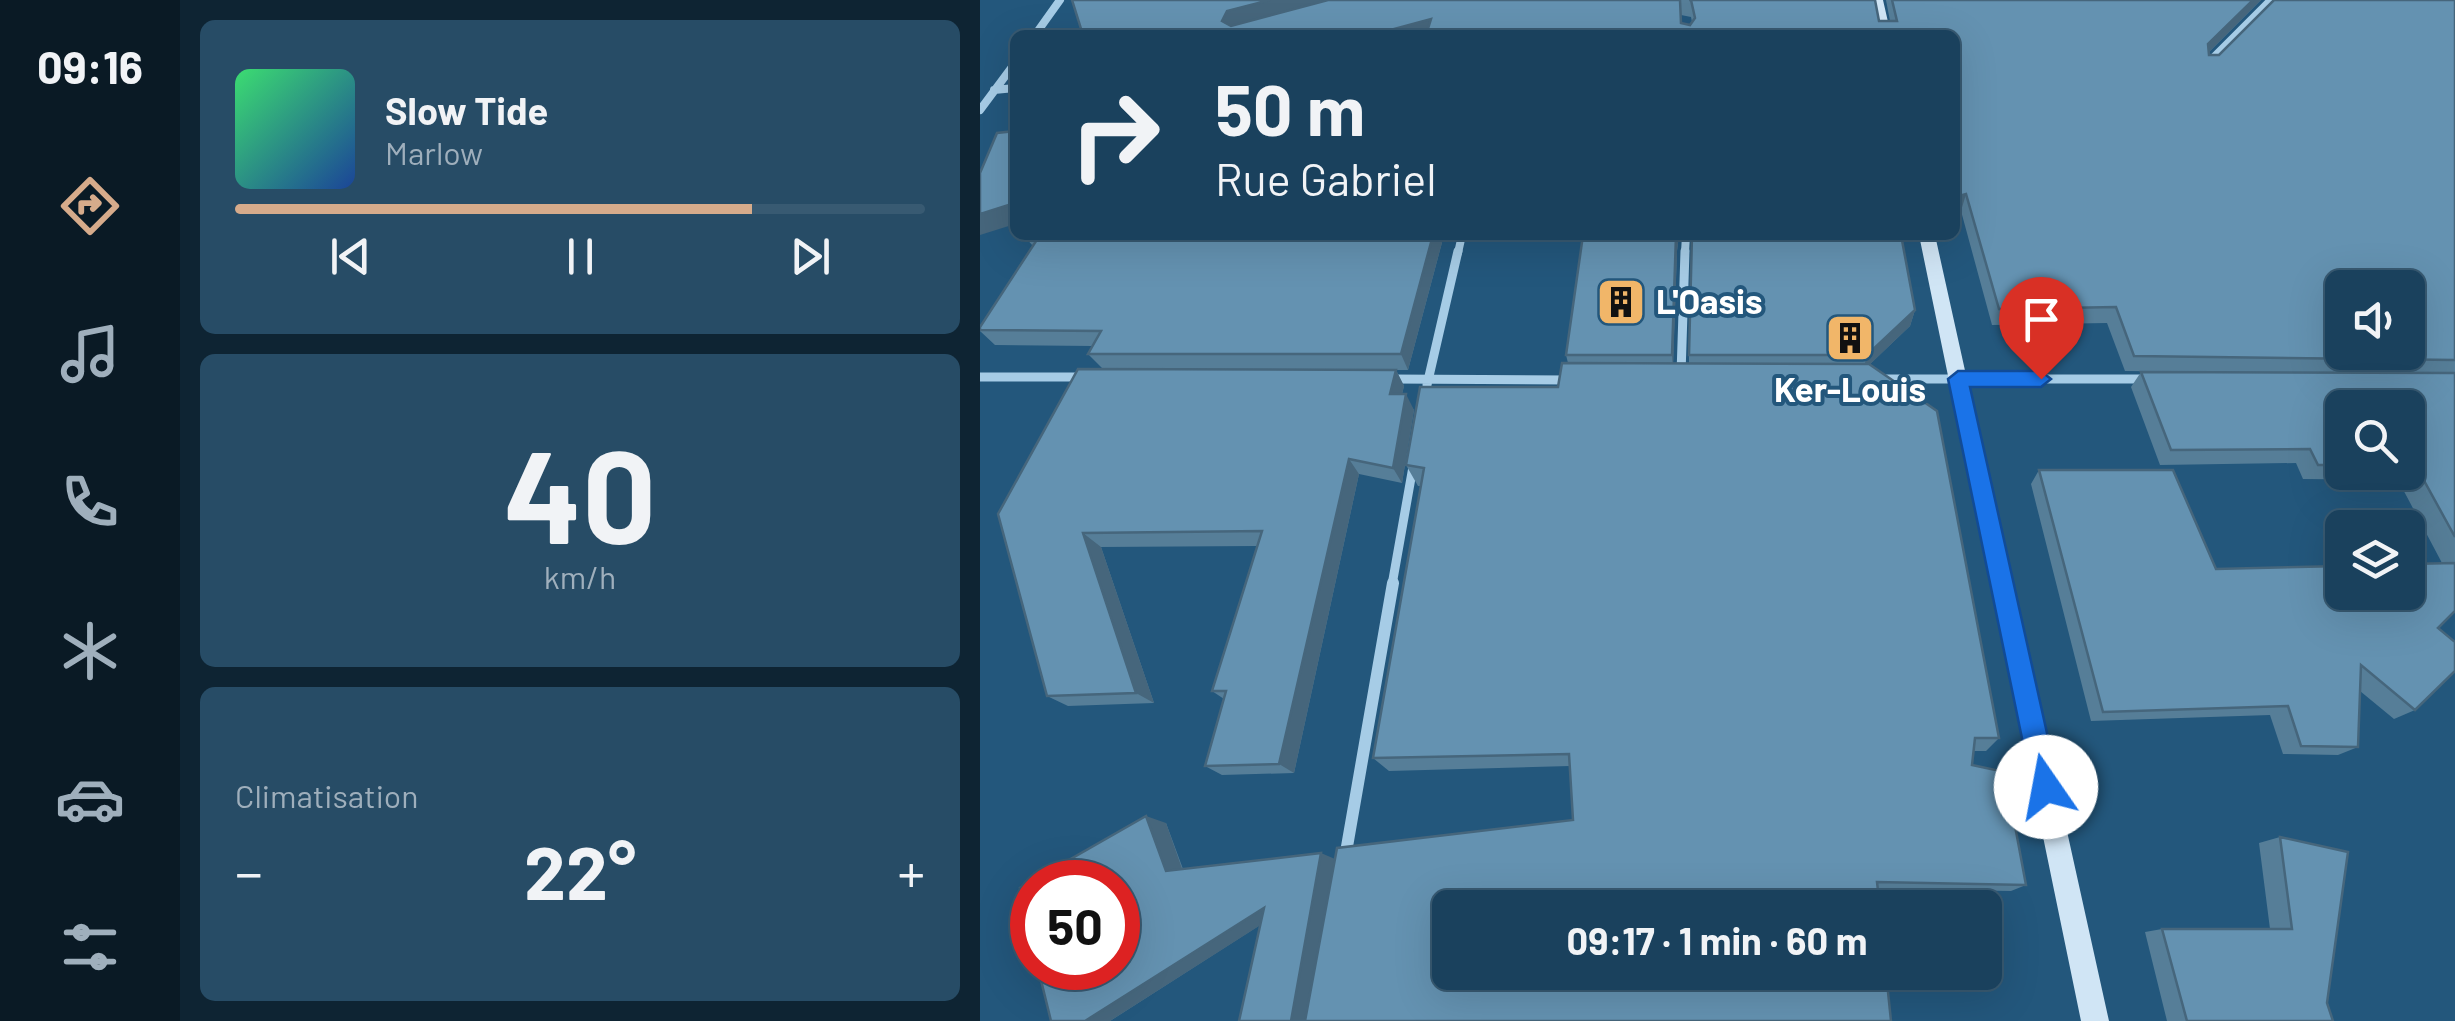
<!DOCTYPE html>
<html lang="fr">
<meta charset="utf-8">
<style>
body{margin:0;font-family:Barlow,sans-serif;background:#274c66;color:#f1f3f6;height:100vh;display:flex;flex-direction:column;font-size:38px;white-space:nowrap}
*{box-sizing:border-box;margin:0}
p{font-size:32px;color:#9fafbc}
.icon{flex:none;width:55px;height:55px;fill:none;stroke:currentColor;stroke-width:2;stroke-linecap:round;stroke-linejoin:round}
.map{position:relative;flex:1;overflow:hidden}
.sheet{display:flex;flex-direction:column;gap:20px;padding:20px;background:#0e2433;width:800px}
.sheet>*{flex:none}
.banner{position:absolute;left:30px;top:30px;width:950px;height:210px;border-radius:15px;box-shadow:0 10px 40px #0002,0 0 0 2px #385a72;background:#1a415d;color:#f1f3f6;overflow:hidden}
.controls{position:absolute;left:1345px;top:270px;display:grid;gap:20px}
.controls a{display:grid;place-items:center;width:100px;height:100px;border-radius:15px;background:#1a415d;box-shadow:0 10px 40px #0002,0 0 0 2px #385a72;font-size:50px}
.speed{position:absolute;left:30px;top:860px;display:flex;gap:20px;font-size:50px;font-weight:700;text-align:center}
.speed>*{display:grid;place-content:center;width:130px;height:130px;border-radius:50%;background:#1a415d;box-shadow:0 10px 40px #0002,0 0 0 2px #385a72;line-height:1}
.speed .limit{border:15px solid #d22;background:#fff;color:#111}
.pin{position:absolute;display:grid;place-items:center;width:85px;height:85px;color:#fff;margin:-102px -42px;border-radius:50% 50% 50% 0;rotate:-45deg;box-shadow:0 0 10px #0007}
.pin .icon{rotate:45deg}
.me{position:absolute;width:110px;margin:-55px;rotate:348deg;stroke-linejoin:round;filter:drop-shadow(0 0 8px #0008)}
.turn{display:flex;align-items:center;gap:35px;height:210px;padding:0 40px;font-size:45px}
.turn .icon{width:130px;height:130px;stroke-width:2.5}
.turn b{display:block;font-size:70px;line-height:85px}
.big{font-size:75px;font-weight:700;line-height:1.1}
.sheet .tile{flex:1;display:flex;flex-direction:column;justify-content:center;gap:15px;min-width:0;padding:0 35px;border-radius:15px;background:#274c66}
.sheet .dial{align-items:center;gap:0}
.dial b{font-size:130px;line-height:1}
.song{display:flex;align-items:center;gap:30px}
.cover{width:120px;height:120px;border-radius:15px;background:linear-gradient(135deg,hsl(140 70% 55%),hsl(220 70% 35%))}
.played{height:10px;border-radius:5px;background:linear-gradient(90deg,#d6ab8b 75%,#385a72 75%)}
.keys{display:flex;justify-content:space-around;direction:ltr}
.heat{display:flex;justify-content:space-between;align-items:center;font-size:55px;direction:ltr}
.trip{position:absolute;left:452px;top:890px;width:570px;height:100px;border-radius:15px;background:#1a415d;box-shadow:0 10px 40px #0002,0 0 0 2px #385a72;font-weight:700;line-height:100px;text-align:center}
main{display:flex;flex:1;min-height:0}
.menu{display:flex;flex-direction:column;width:180px;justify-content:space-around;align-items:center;background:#0a1a25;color:#9fafbc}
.menu .icon{width:70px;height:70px}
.menu .selected{color:#d6ab8b}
.menu b{font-size:45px;color:#f1f3f6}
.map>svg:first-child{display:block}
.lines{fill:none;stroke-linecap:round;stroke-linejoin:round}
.street-far2{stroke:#a6cce6;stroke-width:8}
.street-far1{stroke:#a6cce6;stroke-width:9}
.street{stroke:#a6cce6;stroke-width:12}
.secondary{fill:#d0e5f5;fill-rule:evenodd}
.wall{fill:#567e98;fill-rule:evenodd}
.shaded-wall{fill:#46667c}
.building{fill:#6492b1;stroke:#46667c;stroke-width:2.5;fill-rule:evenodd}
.route{fill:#1a73e8;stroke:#114b97;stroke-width:2.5}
.labels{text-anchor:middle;stroke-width:8;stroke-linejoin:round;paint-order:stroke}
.poi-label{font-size:35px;font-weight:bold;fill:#fff;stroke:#23577c;text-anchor:start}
</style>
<main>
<nav class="menu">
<b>09:16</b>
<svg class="icon selected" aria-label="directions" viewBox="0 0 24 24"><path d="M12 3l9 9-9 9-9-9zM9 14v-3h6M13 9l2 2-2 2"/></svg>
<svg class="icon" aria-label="music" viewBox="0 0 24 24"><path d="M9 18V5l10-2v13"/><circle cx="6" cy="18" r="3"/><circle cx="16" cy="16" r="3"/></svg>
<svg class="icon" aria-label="phone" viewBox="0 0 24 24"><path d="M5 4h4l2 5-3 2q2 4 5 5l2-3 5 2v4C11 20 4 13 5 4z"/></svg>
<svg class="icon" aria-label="climate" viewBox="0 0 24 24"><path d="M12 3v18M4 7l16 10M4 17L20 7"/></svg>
<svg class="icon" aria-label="car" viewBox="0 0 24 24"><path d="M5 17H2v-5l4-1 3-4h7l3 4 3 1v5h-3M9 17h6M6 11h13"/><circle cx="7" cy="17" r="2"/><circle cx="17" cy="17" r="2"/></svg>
<svg class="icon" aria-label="filters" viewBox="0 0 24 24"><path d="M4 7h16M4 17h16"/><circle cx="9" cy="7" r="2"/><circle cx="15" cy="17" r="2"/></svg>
</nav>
<section class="sheet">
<div class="tile">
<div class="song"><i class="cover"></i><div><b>Slow Tide</b><p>Marlow</p></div></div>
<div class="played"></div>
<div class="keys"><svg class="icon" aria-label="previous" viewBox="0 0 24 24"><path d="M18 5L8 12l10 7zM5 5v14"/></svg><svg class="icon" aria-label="pause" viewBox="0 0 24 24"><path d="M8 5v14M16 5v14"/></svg><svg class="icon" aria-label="next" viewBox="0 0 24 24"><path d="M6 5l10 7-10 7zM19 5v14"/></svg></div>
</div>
<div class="tile dial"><b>40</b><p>km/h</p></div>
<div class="tile"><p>Climatisation</p>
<div class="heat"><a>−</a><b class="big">22°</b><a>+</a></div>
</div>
</section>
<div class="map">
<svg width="1475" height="1021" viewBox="0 0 1475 1021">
<rect width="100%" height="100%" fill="#23577c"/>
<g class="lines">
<path class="street-far2" d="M55,35L80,0
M1228,63L1291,0
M14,90L35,88
M0,110L35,63
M478,253L482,235
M705,253L706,235"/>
<path class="street-far1" d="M701,374L705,251
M0,377H104
M411,379L589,380
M901,379H1169
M447,385L478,251
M412,585L434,461"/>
<path class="street" d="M365,858L413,583"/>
<path class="secondary" d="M891,0H903L911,35H899Z
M939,235H955L1129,1021H1101Z"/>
</g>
<path class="wall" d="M92,0H895L899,21H910L906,0H1281L1229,52V55H1239L1475,0V611L1458,628L1435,710L1414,719L1380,691L1378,747L1358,755L1303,754L1290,715L1111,721L1051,484L1059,470L1236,569L1462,563L1418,480L1323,479L1316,463L1180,465L1151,387L1161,372H1246L1145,371L1127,323L1012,325L981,211L975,212V35H103ZM701,15L711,17L712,22L710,25L701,23ZM1362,408H1428V472H1362Z
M43,235H464L428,370H416L424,386L422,394L434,410L422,483L379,474L314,773L242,775L225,766L244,699L232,691L277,546L121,547L174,703L88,706L67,696L123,369L108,354L113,346L15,345L0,331V327L53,246Z
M603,235H699L697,251L693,364H709V355L935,310L930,326L890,364L1019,738L1006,751H994L992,765L1046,885L1031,891L898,889L280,925L130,1021L186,823L203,869L355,859L593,820L590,766L409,771L393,758L441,486H438L426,465L578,387L588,363L586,355Z
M1300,837L1353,1021H1187L1165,932L1182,929H1290L1279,843Z"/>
<path class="shaded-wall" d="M290,0H358L255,28L242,21L247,11Z
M1273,0H1281L1220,61L1228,44Z
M451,19L456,35H392Z
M986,194L981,211L975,212V197Z
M35,203V224L0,235V214Z
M453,235H464L428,370L421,354Z
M696,235H699L697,251L693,370L692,355Z
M935,310L930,326L883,371L887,355Z
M416,370L424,386L418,410L410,394Z
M426,394L434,410L422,483L413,468Z
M369,459L379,474L314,773L299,764Z
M103,533L121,547L174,703L156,693Z
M166,816L186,823L205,877L186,871Z
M341,853L355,859L328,1021H311Z
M284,908L301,912L130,1021H105Z"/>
<path class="building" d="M92,0H290L247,11L242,21L251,26L348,0H700L701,23L710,25L715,18L711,0H709H895L899,21H917L912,0H1273L1228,44L1229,55H1239L1294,0H1475V360L1154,356L1136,307L1019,309L986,194L975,197V35H446L451,19L392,35H103ZM1362,288H1428V352H1362Z
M35,131V203L0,214V173L17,133Z
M60,235H453L421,354H108L121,331L0,330V327Z
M603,235H696L692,355H586Z
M712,235H921L935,310L887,355H709Z
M582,363L889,364L957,411L1019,738H995L992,765L1025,772L1046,885L897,882L900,908H470V972H906L911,1021H325L357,848L593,820L589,754L393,758L444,468L426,465L440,387H578Z
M98,369L416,370L410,394H426L413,468L369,459L299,764L225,766L246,691H232L282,531L103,533L156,693L67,696L18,514Z
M1161,372L1475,373V537L1436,466H1428V408H1362V465H1338L1330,449L1191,450Z
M1059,470H1193L1236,569L1362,566V592H1428V564L1475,563V611L1458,628L1475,642V671L1435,710L1381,665L1378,747L1321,746L1308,706L1123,712Z
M166,816L186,871L341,853L311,1021H259L284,908L105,1021H71L58,968H138V882H52V942L40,888Z
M1300,837L1368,852L1347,1003L1353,1021H1207L1182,929H1312Z"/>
<path class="route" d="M978,371H1061L1071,379L1061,387H990L1079,787L1075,797L1066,801L1056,797L1052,787L968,379Z"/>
<defs>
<g id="building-square" transform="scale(2.5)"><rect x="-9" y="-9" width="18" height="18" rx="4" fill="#f1b669" stroke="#23577c"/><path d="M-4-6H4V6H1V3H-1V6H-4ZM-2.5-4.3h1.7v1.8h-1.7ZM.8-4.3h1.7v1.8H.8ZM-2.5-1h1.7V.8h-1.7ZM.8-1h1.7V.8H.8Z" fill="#111"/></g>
</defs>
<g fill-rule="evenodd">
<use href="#building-square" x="641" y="302"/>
<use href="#building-square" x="870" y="338"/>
</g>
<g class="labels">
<g class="poi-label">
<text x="676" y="314">L'Oasis</text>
<text x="870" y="402" text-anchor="middle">Ker-Louis</text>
</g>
</g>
</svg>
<div class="controls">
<a><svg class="icon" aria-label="sound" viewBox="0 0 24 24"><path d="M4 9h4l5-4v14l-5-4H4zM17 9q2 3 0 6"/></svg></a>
<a><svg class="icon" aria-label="search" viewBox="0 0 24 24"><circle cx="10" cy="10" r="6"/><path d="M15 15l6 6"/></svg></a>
<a><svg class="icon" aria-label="layers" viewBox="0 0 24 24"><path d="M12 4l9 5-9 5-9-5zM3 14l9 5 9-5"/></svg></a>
</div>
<div class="speed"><div class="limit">50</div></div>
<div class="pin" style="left:1061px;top:379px;background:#d93025"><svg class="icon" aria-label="arrive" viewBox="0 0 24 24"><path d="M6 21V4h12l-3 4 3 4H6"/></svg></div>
<svg class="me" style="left:1066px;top:787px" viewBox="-20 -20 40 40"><circle r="19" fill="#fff"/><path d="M0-13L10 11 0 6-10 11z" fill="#1a73e8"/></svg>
<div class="trip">09:17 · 1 min · 60 m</div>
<div class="banner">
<div class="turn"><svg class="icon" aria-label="right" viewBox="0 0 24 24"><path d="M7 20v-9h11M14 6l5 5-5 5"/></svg><div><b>50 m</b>Rue Gabriel</div></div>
</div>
</div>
</main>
